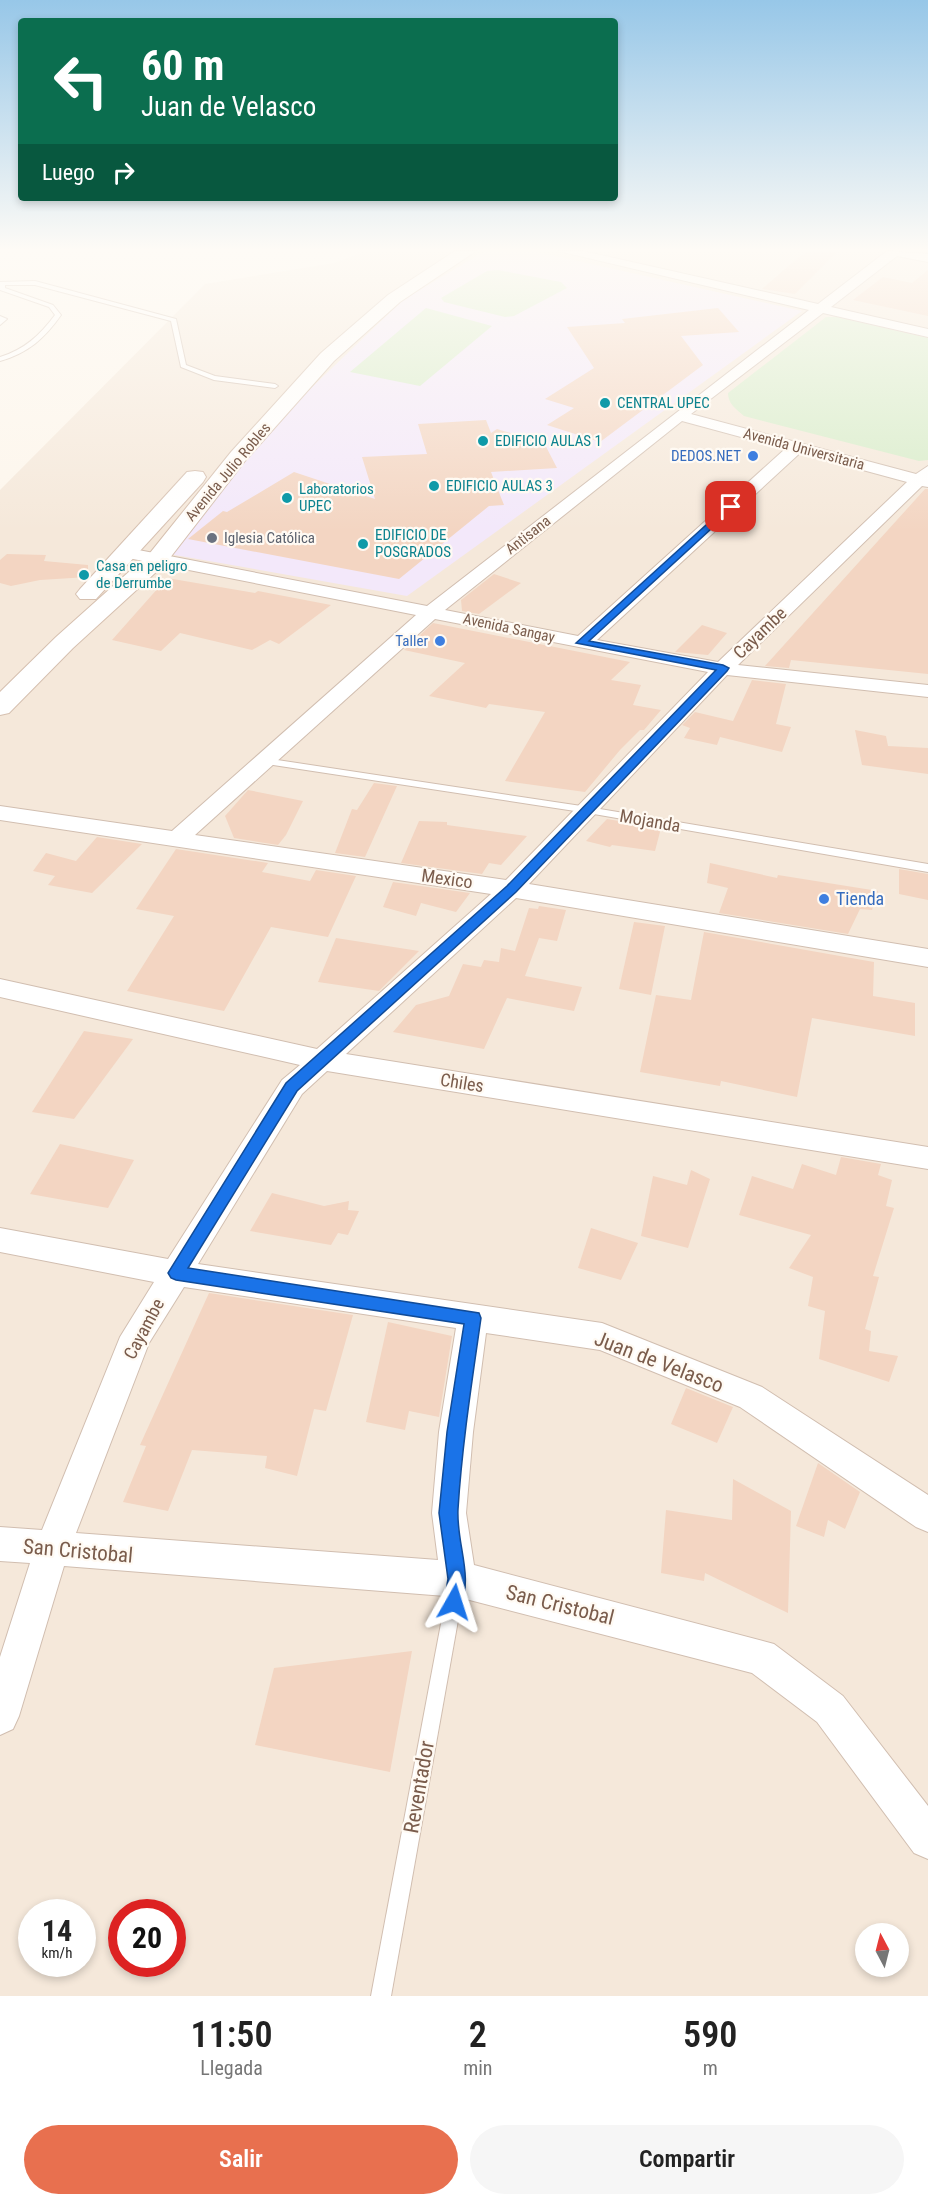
<!DOCTYPE html>
<html lang="es">
<head>
<meta charset="utf-8">
<style>
  body { margin:0; font-family:"Roboto Condensed",sans-serif; background:#f6f6f6; color:#222; height:100vh; display:flex; flex-direction:column; font-size:22px; white-space:nowrap }
  * { box-sizing:border-box; margin:0 }
  p { font-size:20px; color:#767676 }
  .icon { flex:none; width:33px; height:33px; fill:none; stroke:currentColor; stroke-width:2; stroke-linecap:round; stroke-linejoin:round }
  .map { position:relative; height:1996px; overflow:hidden }
  .side { display:flex; flex-direction:column; background:#fff; flex:1 }
  .side>* { flex:none }
  .guide { position:absolute; left:18px; top:18px; width:600px; height:183px; border-radius:6px; box-shadow:0 3px 9px #0003; background:#0b6e4f; color:#fff; overflow:hidden }
  .needle { width:39px; rotate:353deg }
  .fabs { position:absolute; left:855px; top:1923px; display:grid; gap:12px }
  .fabs a { display:grid; place-items:center; width:54px; height:54px; border-radius:50%; background:#fff; box-shadow:0 3px 9px #0003; font-size:30px }
  .speed { position:absolute; left:18px; top:1899px; display:flex; gap:12px; font-size:30px; font-weight:700; text-align:center }
  .speed>* { display:grid; place-content:center; width:78px; height:78px; border-radius:50%; background:#fff; box-shadow:0 3px 9px #0003; line-height:1 }
  .speed small { font-size:15px; font-weight:400 }
  .speed .limit { border:9px solid #d22; background:#fff; color:#111 }
  .pin { position:absolute; display:grid; place-items:center; width:51px; height:51px; color:#fff; margin:-26px; border-radius:12px; box-shadow:0 3px 9px #0006 }
  .me { position:absolute; width:66px; margin:-33px; rotate:6deg; stroke-linejoin:round; filter:drop-shadow(0 0 4px #0008) }
  .turn { display:flex; align-items:center; gap:21px; height:126px; padding:0 24px; font-size:27px }
  .turn .icon { width:78px; height:78px; stroke-width:2.5 }
  .turn b { display:block; font-size:42px; line-height:51px }
  .then { display:flex; align-items:center; height:57px; padding:0 24px; background:#0003; gap:12px; font-size:22px }
  .eta { display:flex; justify-content:space-evenly; align-items:center; height:102px; text-align:center }
  .eta b { font-size:36px; font-weight:600; line-height:42px }
  .action { display:flex; gap:12px; margin-top:auto; padding:12px 24px }
  .action a { flex:1; height:69px; border-radius:36px; background:#e8704f; color:#fff; font-size:24px; font-weight:600; line-height:69px; text-align:center }
  .action a+a { background:#f6f6f6; color:#222 }
  .map>svg:first-child { display:block }
  .residential { fill:#f5e8da; fill-rule:evenodd }
  .education { fill:#f3e8fa }
  .green { fill:#d7ecc9 }
  .building { fill:#f3d5c2 }
  .lines { fill:none; stroke-linecap:round; stroke-linejoin:round }
  .lane-casing { stroke:#d1beb0; stroke-width:2 }
  .street-casing { stroke:#d1beb0; stroke-width:2 }
  .secondary-casing { stroke:#d6c0b0; stroke-width:2 }
  .lane { fill:#fff; fill-rule:evenodd }
  .street { fill:#fff; fill-rule:evenodd }
  .secondary { fill:#fff; fill-rule:evenodd }
  .route { fill:#1a73e8; stroke:#114b97; stroke-width:1.5 }
  .culture-dot { fill:#0f9aa8; stroke:#fffaf3; stroke-width:2 }
  .shop-dot { fill:#3f7fe0; stroke:#fffaf3; stroke-width:2 }
  .worship-dot { fill:#6b7280; stroke:#fffaf3; stroke-width:2 }
  .labels { text-anchor:middle; stroke-width:4.5; stroke-linejoin:round; paint-order:stroke }
  .far-culture-label { font-size:15px; fill:#0d838f; stroke:#fffaf3; text-anchor:start }
  .far-street-label { font-size:15px; fill:#7a5c4c; stroke:#fffaf3 }
  .far-shop-label { font-size:15px; fill:#366cbe; stroke:#fffaf3; text-anchor:end }
  .far-worship-label { font-size:15px; fill:#5b616d; stroke:#fffaf3; text-anchor:start }
  .street-label { font-size:18px; fill:#7a5c4c; stroke:#fffaf3 }
  .shop-label { font-size:18px; fill:#366cbe; stroke:#fffaf3; text-anchor:start }
  .near-street-label { font-size:21px; fill:#7a5c4c; stroke:#fffaf3 }
</style>
</head>
<body>
<div class="map">
<svg width="928" height="1996" viewBox="0 0 928 1996">
  <rect width="100%" height="100%" fill="#fdf6ec"/>
  <path class="residential" d="M367,251H928V1996H0V490L205,284L334,263ZM32,1912H82V1964H32ZM122,1912H172V1964H122ZM866,1934H898V1966H866Z"/>
  <path class="education" d="M485,251H533L802,311L407,596L169,554L228,476L306,393L403,300Z"/>
  <g class="green">
    <path d="M498,270L561,282L567,288L514,316L505,317L444,302L441,298L487,271Z"/>
    <path d="M426,308L492,326L420,386L350,372Z"/>
    <path d="M826,317H837L928,338V460L919,461L744,416C736,409 728,404 728,393Z"/>
  </g>
  <g class="building">
    <path d="M806,251H838L795,294L762,289Z"/>
    <path d="M928,270V316L853,300L883,277L912,283Z"/>
    <path d="M718,308L739,332L681,336L703,365L600,442L547,425L574,408L545,399L594,368L567,327L625,323L622,319Z"/>
    <path d="M486,420L491,433L497,429L520,436L540,435L557,468L491,472L504,505L489,506L399,579L188,539L223,511L227,512L294,472L375,499L362,457L427,454L418,424Z"/>
    <path d="M925,489H928V674L791,660L789,668L765,666Z"/>
    <path d="M7,554L46,555L44,561L88,565V577L40,580L11,586L0,583V560Z"/>
    <path d="M494,574L521,583L479,614L462,611L461,600Z"/>
    <path d="M167,578L255,593L258,591L331,605L279,644L270,640L252,650L180,633L161,651L112,640Z"/>
    <path d="M433,623L630,662L611,680L641,685L633,705L661,710L644,730H640L620,750L585,792L505,781L545,712L489,704L486,708L429,696L465,663L404,650Z"/>
    <path d="M702,625L727,633L708,655L675,652Z"/>
    <path d="M752,680L786,684L776,724L791,727L782,752L720,737L717,745L684,738L690,728L682,725L695,712L733,721Z"/>
    <path d="M855,730L886,736L888,746L928,748V774L862,765Z"/>
    <path d="M374,783L397,786L365,857L335,853L352,809L357,810Z"/>
    <path d="M248,790L303,801L286,835L278,845L234,838L225,816Z"/>
    <path d="M607,819L661,828L655,851L612,845L610,847L586,841Z"/>
    <path d="M419,821L447,822V825L527,836L501,865L489,863L482,874L401,863Z"/>
    <path d="M97,837L142,844L92,893L48,885L55,876L33,871L46,853L76,861Z"/>
    <path d="M176,849L268,863L262,872L310,881L316,870L356,876L328,937L271,927L224,1011L127,991L174,916L136,909Z"/>
    <path d="M710,863L777,878L778,875L878,891L872,910L860,909L848,934L719,913L728,888L707,883Z"/>
    <path d="M899,869L928,874V900L899,894Z"/>
    <path d="M393,882L470,893L456,912L421,903L416,916L383,907Z"/>
    <path d="M539,906L566,910L557,941L539,938L525,976L582,987L574,1011L507,998L484,1049L393,1032L416,1005L449,996L463,964L481,967L484,960L499,962L501,948L515,951L529,908L538,909Z"/>
    <path d="M634,922L665,926L651,995L619,989Z"/>
    <path d="M704,932L874,962L873,996L915,1003V1036L812,1018L797,1097L721,1081L720,1086L640,1072L656,995L691,1000Z"/>
    <path d="M336,938L419,951L379,991L318,982Z"/>
    <path d="M84,1031L133,1039L74,1119L32,1112Z"/>
    <path d="M60,1144L134,1160L108,1208L30,1194Z"/>
    <path d="M841,1157L881,1164L878,1175L892,1180L886,1206L894,1208L873,1276L879,1277L865,1329L871,1331L869,1351L898,1356L889,1382L819,1359L825,1311L808,1306L813,1277L789,1268L811,1235L739,1215L752,1176L793,1189L802,1164L836,1175Z"/>
    <path d="M691,1170L710,1179L688,1248L641,1236L653,1176L687,1185Z"/>
    <path d="M272,1193L324,1206L349,1201L348,1210L359,1211L348,1235L338,1233L331,1245L250,1231Z"/>
    <path d="M591,1228L638,1243L621,1280L578,1268Z"/>
    <path d="M209,1293L353,1315L326,1411L314,1409L297,1476L265,1468L267,1456L192,1450L168,1511L123,1502L146,1446L140,1445Z"/>
    <path d="M388,1322L452,1336L439,1417L409,1411L405,1430L366,1422Z"/>
    <path d="M686,1388L733,1407L717,1443L671,1424Z"/>
    <path d="M818,1463L860,1492L845,1529L828,1520L824,1537L796,1526Z"/>
    <path d="M733,1479L791,1511L788,1613L705,1573L704,1581L661,1573L666,1510L732,1520Z"/>
    <path d="M412,1651L390,1772L255,1745L274,1668Z"/>
  </g>
  <g class="lines">
    <defs>
      <g id="lane">
        <path d="M35,281L176,319L186,365L215,376L275,384L278,386L275,388L214,380L181,367L171,321L35,285H5V288L53,305L61,315C45,338 28,353 0,361V357C24,350 40,335 55,315L49,307L0,290V282Z"/>
        <path d="M0,316L7,319L0,325Z"/>
        <path d="M264,758L588,807L928,864V872L588,813L260,763V759Z"/>
        <path d="M457,1573L463,1575L465,1581L391,1996H371L449,1581L451,1575Z"/>
      </g>
      <path id="street" d="M558,251H583L818,304L887,251L928,254V262L897,256L831,307L928,329V337L823,313L691,414L916,474L928,466V487L922,486L738,665L928,685V697L727,675L529,884L928,949V967L516,898L346,1054L928,1147V1169L327,1071L302,1094L198,1264L602,1323L762,1387L928,1495V1532L916,1527L740,1407L600,1350L486,1333L473,1432L466,1513L474,1565L774,1644L843,1696L928,1806V1859L914,1853L817,1722L752,1673L458,1597L64,1566L19,1716L13,1729L0,1735V1657L30,1563L0,1561V1527L42,1530L120,1337L154,1282L0,1252V1228L168,1259L282,1080L300,1065L0,997V979L317,1049L491,894L0,820V806L172,831L416,615L128,558L122,557L119,553L122,549L128,548L427,606L809,310ZM682,421L785,449L578,636L445,610ZM800,453L907,482L718,662L597,640ZM435,619L708,672L506,880L195,835ZM184,1287L456,1328L439,1432L432,1513L438,1560L76,1533L149,1343Z"/>
      <g id="secondary">
        <path d="M455,251H476L400,302L334,361L245,461L166,563L73,648L9,713L0,715V692L56,637L150,553L231,452L321,353L388,295Z"/>
        <path d="M195,471L203,472L206,477L203,482L96,599H80L76,594L80,589L187,472Z"/>
      </g>
    </defs>
    <use href="#lane" class="lane-casing"/>
    <use href="#street" class="street-casing"/>
    <use href="#secondary" class="secondary-casing"/>
    <use href="#lane" class="lane"/>
    <use href="#street" class="street"/>
    <use href="#secondary" class="secondary"/>
  </g>
  <linearGradient id="sky" x2="0" y2="1"><stop stop-color="#97c7e8"/><stop offset="0.47" stop-color="#fefbf6"/><stop offset="1" stop-color="#fefbf6" stop-opacity="0"/></linearGradient>
  <rect width="928" height="531" fill="url(#sky)"/>
  <path class="route" d="M727,506L735,507L589,641L723,665L729,668L727,671L516,892L297,1091L188,1268L479,1313L481,1318C472,1381 462,1445 458,1509C456,1544 474,1575 460,1609L454,1612L447,1609L444,1602L448,1579L439,1513L447,1432L464,1324L176,1280L171,1278L168,1273L286,1083L507,886L716,670L576,643Z"/>
  <g class="culture-dot">
    <circle cx="605" cy="403" r="6"/>
    <circle cx="483" cy="441" r="6"/>
    <circle cx="434" cy="486" r="6"/>
    <circle cx="287" cy="498" r="6"/>
    <circle cx="363" cy="544" r="6"/>
    <circle cx="84" cy="575" r="6"/>
  </g>
  <g class="shop-dot">
    <circle cx="753" cy="456" r="6"/>
    <circle cx="440" cy="641" r="6"/>
    <circle cx="824" cy="899" r="6"/>
  </g>
  <circle class="worship-dot" cx="212" cy="538" r="6"/>
  <g class="labels">
    <g class="far-culture-label">
      <text x="617" y="408">CENTRAL UPEC</text>
      <text x="495" y="446">EDIFICIO AULAS 1</text>
      <text x="446" y="491">EDIFICIO AULAS 3</text>
      <text x="299" y="494">Laboratorios<tspan x="299" dy="17">UPEC</tspan></text>
      <text x="375" y="540">EDIFICIO DE<tspan x="375" dy="17">POSGRADOS</tspan></text>
      <text x="96" y="571">Casa en peligro<tspan x="96" dy="17">de Derrumbe</tspan></text>
    </g>
    <g class="far-street-label">
      <text transform="translate(804 449) rotate(15)" y="5">Avenida Universitaria</text>
      <text transform="translate(228 472) rotate(-50)" y="5">Avenida Julio Robles</text>
      <text transform="translate(528 535) rotate(-38)" y="5">Antisana</text>
      <text transform="translate(509 628) rotate(12)" y="5">Avenida Sangay</text>
    </g>
    <g class="far-shop-label">
      <text x="741" y="461">DEDOS.NET</text>
      <text x="428" y="646">Taller</text>
    </g>
    <g class="far-worship-label">
      <text x="224" y="543">Iglesia Católica</text>
    </g>
    <g class="street-label">
      <text transform="translate(760 633) rotate(-44)" y="6">Cayambe</text>
      <text transform="translate(650 821) rotate(10)" y="6">Mojanda</text>
      <text transform="translate(447 879) rotate(8)" y="6">Mexico</text>
      <text transform="translate(462 1083) rotate(9)" y="6">Chiles</text>
      <text transform="translate(144 1329) rotate(-62)" y="6">Cayambe</text>
    </g>
    <g class="shop-label">
      <text x="836" y="905">Tienda</text>
    </g>
    <g class="near-street-label">
      <text transform="translate(659 1362) rotate(21)" y="7">Juan de Velasco</text>
      <text transform="translate(78 1551) rotate(5)" y="7">San Cristobal</text>
      <text transform="translate(560 1605) rotate(14)" y="7">San Cristobal</text>
      <text transform="translate(419 1787) rotate(-80)" y="7">Reventador</text>
    </g>
  </g>
</svg>
<div class="fabs">
<a><svg class="needle" viewBox="-14 -14 28 28"><path d="M0-13l5 13h-10z" fill="#e53935"/><path d="M0 13l5-13h-10z" fill="#767676"/></svg></a>
</div>
<div class="speed"><div>14<small>km/h</small></div><div class="limit">20</div></div>
<div class="pin" style="left:731px;top:507px;background:#d93025"><svg class="icon" aria-label="arrive" viewBox="0 0 24 24"><path d="M6 21V4h12l-3 4 3 4H6"/></svg></div>
<svg class="me" style="left:454px;top:1602px" viewBox="-20 -20 40 40"><path d="M0-17L14 15 0 8-14 15z" fill="#1a73e8" stroke="#fff" stroke-width="4"/></svg>
<div class="guide">
<div class="turn"><svg class="icon" aria-label="left" viewBox="0 0 24 24"><path d="M17 20v-9H6M10 6l-5 5 5 5"/></svg><div><b>60 m</b>Juan de Velasco</div></div>
<div class="then">Luego<svg class="icon" aria-label="right" viewBox="0 0 24 24"><path d="M7 20v-9h11M14 6l5 5-5 5"/></svg></div>
</div>
</div>
<section class="side">
<div class="eta">
<div><b>11:50</b><p>Llegada</p></div>
<div><b>2</b><p>min</p></div>
<div><b>590</b><p>m</p></div>
</div>
<div class="action"><a>Salir</a><a>Compartir</a></div>
</section>
</body>
</html>
